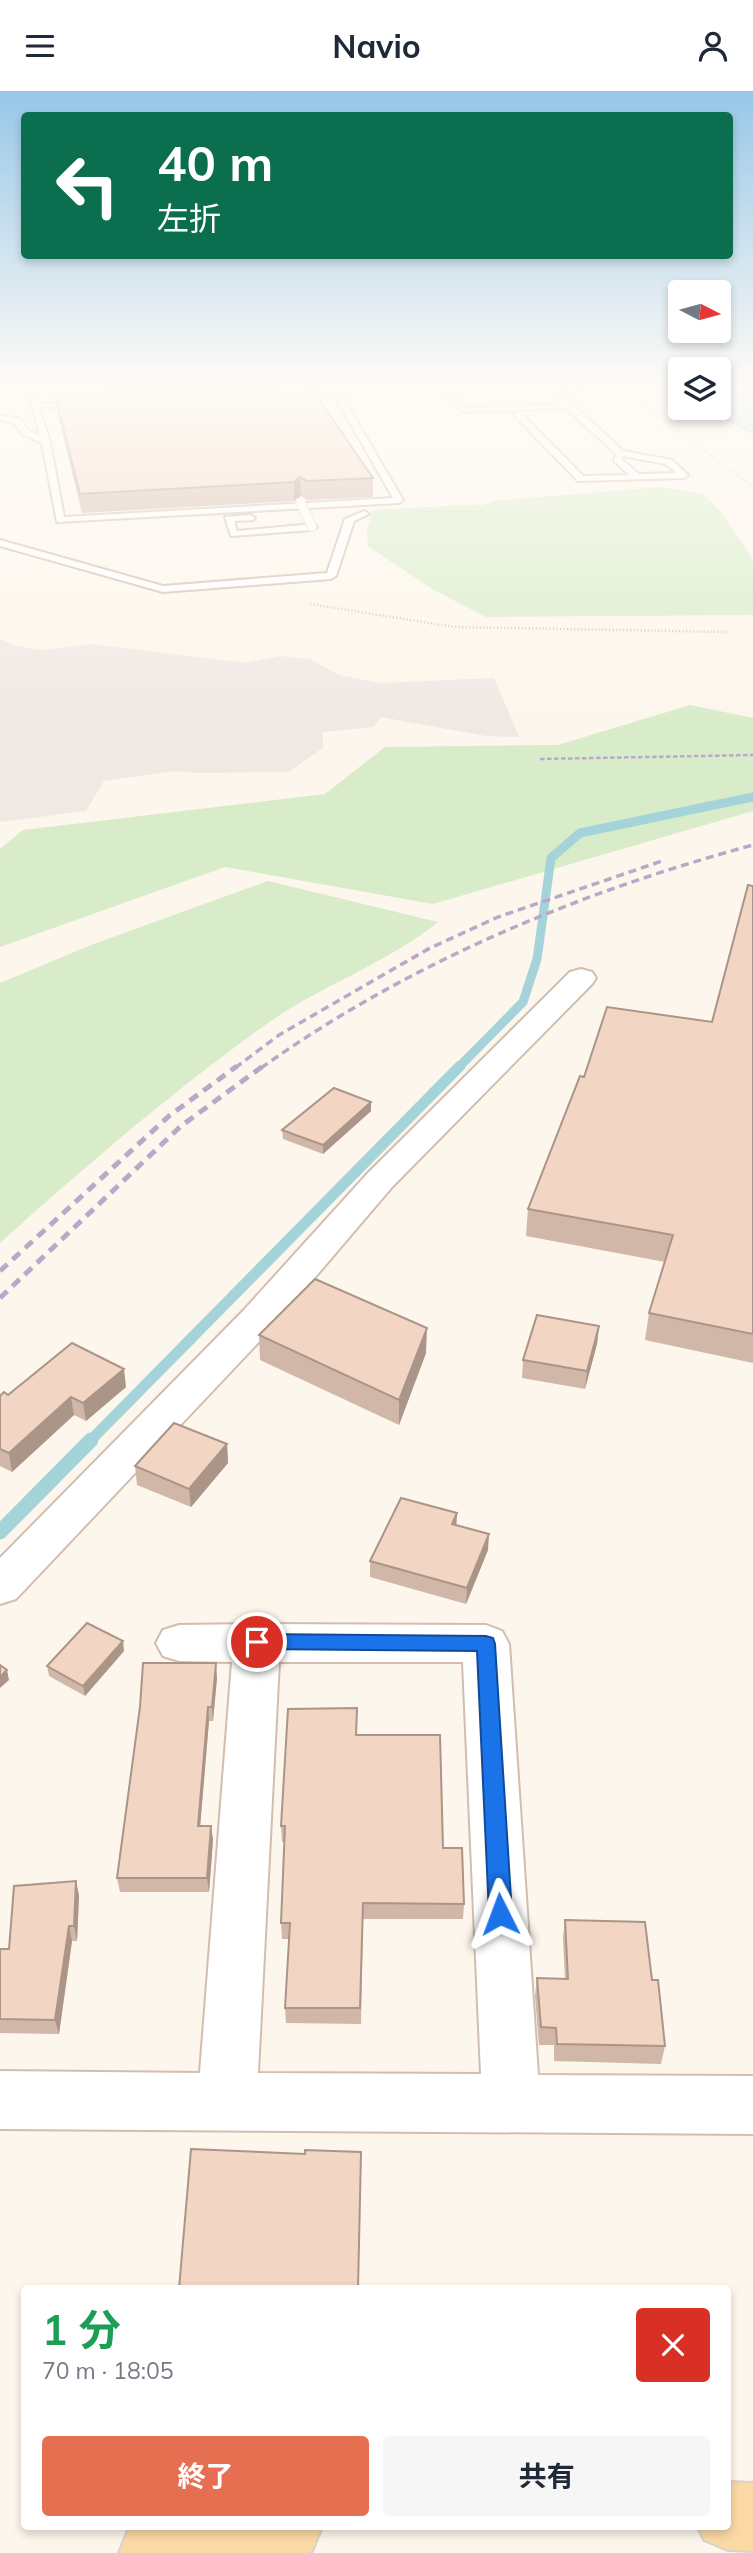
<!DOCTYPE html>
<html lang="ja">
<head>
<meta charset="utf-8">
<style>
  body { margin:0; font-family:Mulish,"Noto Sans JP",sans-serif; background:#f6f6f7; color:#1f2937; height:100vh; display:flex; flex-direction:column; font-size:26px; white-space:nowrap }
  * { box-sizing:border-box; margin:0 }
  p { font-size:23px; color:#747a83 }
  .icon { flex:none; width:38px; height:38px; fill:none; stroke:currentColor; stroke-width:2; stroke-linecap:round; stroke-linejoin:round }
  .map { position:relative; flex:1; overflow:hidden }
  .panel { position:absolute; left:21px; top:2194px; width:710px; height:245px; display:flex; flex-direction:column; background:#fff; border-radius:7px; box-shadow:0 4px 10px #0003 }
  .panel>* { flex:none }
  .guide { position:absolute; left:21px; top:21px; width:712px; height:147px; border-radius:7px; box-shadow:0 4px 10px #0003; background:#0b6e4f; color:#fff; overflow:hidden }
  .needle { width:46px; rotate:96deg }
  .tools { position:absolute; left:668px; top:189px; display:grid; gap:14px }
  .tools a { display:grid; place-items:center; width:63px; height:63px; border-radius:7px; background:#fff; box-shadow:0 4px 10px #0003; font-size:35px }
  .pin { position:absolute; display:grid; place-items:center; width:60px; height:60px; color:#fff; margin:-30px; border:4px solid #fff; border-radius:50%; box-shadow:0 2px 7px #0007 }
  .me { position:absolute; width:77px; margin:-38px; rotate:357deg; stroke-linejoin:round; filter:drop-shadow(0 0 5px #0008) }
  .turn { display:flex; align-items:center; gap:24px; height:147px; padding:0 21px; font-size:32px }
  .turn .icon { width:91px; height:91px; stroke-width:2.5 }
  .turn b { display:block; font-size:49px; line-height:60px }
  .round { display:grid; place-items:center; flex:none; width:74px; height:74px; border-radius:7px; background:#f6f6f7 }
  .overview { display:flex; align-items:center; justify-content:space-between; height:119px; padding:0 21px }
  h1 { font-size:42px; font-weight:700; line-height:52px; color:#1e9e55 }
  .cta { display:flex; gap:14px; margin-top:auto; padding:14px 21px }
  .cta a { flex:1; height:80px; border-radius:7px; background:#e76f51; color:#fff; font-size:28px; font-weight:700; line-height:80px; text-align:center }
  .cta a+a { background:#f6f6f7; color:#1f2937 }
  header { display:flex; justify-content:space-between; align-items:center; height:91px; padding:0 21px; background:#fff; font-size:32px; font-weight:700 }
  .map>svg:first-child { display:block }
  .industrial { fill:#efe9e4 }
  .green { fill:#d8ecc9 }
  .water { fill:#bfe3e8; stroke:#a5d3da; stroke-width:2 }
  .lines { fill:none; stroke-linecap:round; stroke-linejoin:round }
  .stream-far2 { stroke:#a5d3da; stroke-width:9 }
  .stream-far1 { stroke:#a5d3da; stroke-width:11 }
  .stream { stroke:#a5d3da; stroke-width:15 }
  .service-casing { stroke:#d1beb0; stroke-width:4 }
  .minor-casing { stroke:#d1beb0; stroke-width:4 }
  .primary-casing { stroke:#dad1cd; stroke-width:4 }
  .path-far1 { stroke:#d9b8a5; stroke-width:2; stroke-dasharray:1 2.5; stroke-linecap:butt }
  .path { stroke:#d9b8a5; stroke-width:2.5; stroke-dasharray:1 2.5; stroke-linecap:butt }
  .service { fill:#fff; fill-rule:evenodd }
  .minor { fill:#fff; fill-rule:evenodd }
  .primary { fill:#fbd9a5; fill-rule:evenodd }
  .rail-far2 { stroke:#b9a8c9; stroke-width:2.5; stroke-dasharray:4.5 2.5; stroke-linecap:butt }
  .rail-far1 { stroke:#b9a8c9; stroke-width:3.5; stroke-dasharray:8 5; stroke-linecap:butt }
  .rail { stroke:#b9a8c9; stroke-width:5; stroke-dasharray:10 7; stroke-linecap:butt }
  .service-bridge-casing { stroke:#d1beb0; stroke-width:10; stroke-linecap:butt }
  .service-bridge { stroke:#fff; stroke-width:9 }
  .wall { fill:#d1b7a8 }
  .shaded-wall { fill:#aa9588 }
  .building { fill:#f3d5c3; stroke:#aa9588; stroke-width:2 }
  .route { fill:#1a73e8; stroke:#114b97; stroke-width:2 }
</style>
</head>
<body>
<header><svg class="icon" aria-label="menu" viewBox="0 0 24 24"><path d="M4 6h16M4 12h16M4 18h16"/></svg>Navio<svg class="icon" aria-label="person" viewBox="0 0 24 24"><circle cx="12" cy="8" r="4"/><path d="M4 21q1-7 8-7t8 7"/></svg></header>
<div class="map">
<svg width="753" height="2462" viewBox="0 0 753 2462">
  <rect width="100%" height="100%" fill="#fdf6ec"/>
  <path class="industrial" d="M0,548L16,555L41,559L91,553L247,572L279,565L310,568L339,584L381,592L494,587L519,646L486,645L381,626L373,636L323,641V657L288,681L196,682L175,680L104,690L86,720L0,731Z"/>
  <g class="green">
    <path d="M662,396L703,403L720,420L753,468V524L486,526L432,498L368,455L367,439L373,419L488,413L492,410Z"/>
    <path d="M690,614L753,627V720L433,813L225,776L0,856V758L23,739L325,703L385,656L558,654Z"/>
    <path d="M268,790L438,831C386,873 322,894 268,932C174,999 86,1075 0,1152V892L91,854Z"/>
  </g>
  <path class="water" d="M719,291H753V342L703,317H719Z"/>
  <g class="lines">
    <path class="stream-far2" d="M458,977L523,911L537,868L551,767L580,742L753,706"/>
    <path class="stream-far1" d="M89,1351L460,975"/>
    <path class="stream" d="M0,1441L91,1349"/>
    <defs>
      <g id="service">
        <path d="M26,291H33L38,313L300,298H338L403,409L399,412L57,431L42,352L21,342L15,332L0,329V325L21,328L27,338L40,345ZM300,302H333L393,407L64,426L50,351L39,317Z"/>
        <path d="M432,291H440L465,317L562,313L556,305L569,298L563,291H570L578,298L565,306L623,360L672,369L688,384L684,387L578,390L513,323L520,321L583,385L629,384L614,370L616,363L566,317L463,321ZM623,365L666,373L676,382L639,383L622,369Z"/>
        <path d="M364,420L369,423L354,430L336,485L331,488L163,501L0,455V449L163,495L327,482L345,428Z"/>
        <path d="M250,424L255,427L253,429L234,430L237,440L312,433L317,436L312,439L231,445L225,426Z"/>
      </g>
      <g id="minor">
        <path d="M581,878L592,881L596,887L592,893L392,1096L271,1238L16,1508L0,1513V1467L243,1220L368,1082L570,881Z"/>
        <path d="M257,1533L486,1534L502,1540L509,1553L538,1984L753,1985V2043L0,2038V1980L200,1982L232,1571L179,1570L163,1565L156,1552L163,1539L179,1534ZM279,1571H463L481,1983L258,1982Z"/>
      </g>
      <g id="primary">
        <path d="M728,2391L753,2392V2460L728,2459L704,2449L698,2436H728Z"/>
        <path d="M133,2436H322L312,2460L308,2462H119L129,2437Z"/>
      </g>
    </defs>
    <use href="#service" class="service-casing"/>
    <use href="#minor" class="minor-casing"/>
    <use href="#primary" class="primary-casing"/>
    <g class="path-far1">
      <path d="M605,291L618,301L636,308L753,396"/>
      <path d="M417,421L482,420"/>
    </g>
    <path class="path" d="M310,513L454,536L727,541"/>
    <use href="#service" class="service"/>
    <use href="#minor" class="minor"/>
    <use href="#primary" class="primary"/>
    <path class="rail-far2" d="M540,668L753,664"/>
    <g class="rail-far1">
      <path d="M235,977L279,944L430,857L498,826L662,770"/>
      <path d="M261,977C410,871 577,802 753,754"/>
    </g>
    <g class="rail">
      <path d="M0,1180L169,1025L237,975"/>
      <path d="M0,1207L181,1035L263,975"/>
    </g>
    <defs>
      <path id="service-bridge" d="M301,412L312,436"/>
    </defs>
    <use href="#service-bridge" class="service-bridge-casing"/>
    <use href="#service-bridge" class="service-bridge"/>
  </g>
  <g class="wall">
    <path d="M55,304L373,387V406L307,409L301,405L294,410L82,422L57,321Z"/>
    <path d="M753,795V1272L645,1249L649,1222L665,1171L526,1145L528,1118L584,986L712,931Z"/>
    <path d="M371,1011V1020L323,1063L283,1048L282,1039Z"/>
    <path d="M599,1235L597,1253L585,1298L522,1287L523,1269Z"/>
    <path d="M259,1244L426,1262L399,1334L260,1269Z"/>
    <path d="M126,1296L86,1330L74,1324L12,1381L0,1375V1305Z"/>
    <path d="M227,1353L228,1372L191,1416L137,1394L135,1375Z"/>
    <path d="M457,1422L456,1435L488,1459L466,1513L370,1486V1470Z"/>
    <path d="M124,1560L85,1605L49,1585L47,1575Z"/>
    <path d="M217,1587L213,1630H209L200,1735H211L213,1749L209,1801H120L117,1787Z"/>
    <path d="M357,1644L443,1757L464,1813L463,1828H363L361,1933L286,1932L285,1917L289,1848H282L281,1832L284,1751H282L281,1735Z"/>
    <path d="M76,1790L79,1805L77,1850H72L59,1943L0,1942V1858H9Z"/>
    <path d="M565,1829L652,1889L665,1955L661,1973L554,1970V1954H539L535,1905L537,1887L565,1888L563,1847Z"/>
  </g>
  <g class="shaded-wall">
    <path d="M300,386L301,405L294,410V391Z"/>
    <path d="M371,1011V1020L323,1063V1054Z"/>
    <path d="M599,1235L597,1253L585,1298L587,1280Z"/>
    <path d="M427,1237L426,1262L399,1334V1309Z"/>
    <path d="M124,1278L126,1296L86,1330L83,1312Z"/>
    <path d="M71,1306L74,1324L12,1381L9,1362Z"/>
    <path d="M227,1353L228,1372L191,1416L189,1398Z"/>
    <path d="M457,1422L456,1438L452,1433Z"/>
    <path d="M489,1443L488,1459L466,1513L467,1497Z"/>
    <path d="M123,1550L124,1560L85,1605L83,1595Z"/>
    <path d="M216,1572L217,1587L213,1630L212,1616Z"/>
    <path d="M7,1579L9,1589L0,1597V1586Z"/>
    <path d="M208,1616L209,1630L199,1749L198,1735Z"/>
    <path d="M211,1735L213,1749L209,1801L207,1787Z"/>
    <path d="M76,1790L79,1805L77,1850L74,1835Z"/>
    <path d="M69,1835L72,1850L59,1943L55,1929Z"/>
  </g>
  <g class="building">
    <path d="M307,291L373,387L307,390L300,386L294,391L80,403L55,304Z"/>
    <path d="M748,794L753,795V1243L649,1222L673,1144L528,1118L580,985L584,986L607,916L712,931Z"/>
    <path d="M334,997L371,1011L323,1054L282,1039Z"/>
    <path d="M315,1188L427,1237L399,1309L259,1244Z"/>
    <path d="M537,1224L599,1235L587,1280L523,1269Z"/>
    <path d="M72,1252L124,1278L83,1312L71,1306L9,1362L0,1358V1305L4,1301L8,1304Z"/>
    <path d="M174,1332L227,1353L189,1398L135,1375Z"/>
    <path d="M401,1407L457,1422L452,1433L489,1443L467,1497L370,1470Z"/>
    <path d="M87,1532L123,1550L83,1595L47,1575Z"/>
    <path d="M143,1572H216L212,1616H208L198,1735H211L207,1787H117L140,1616Z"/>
    <path d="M0,1574L7,1579L0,1586Z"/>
    <path d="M357,1617L356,1644H440L443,1757H462L464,1813L363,1812L360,1917H285L290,1832H281L285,1735H281L288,1618Z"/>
    <path d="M76,1790L74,1835H69L55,1929L0,1928V1858H9L14,1795Z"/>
    <path d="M565,1829L645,1831L652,1889H658L665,1955L557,1953L556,1937L541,1936L537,1887L568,1888Z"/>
    <path d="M191,2058L305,2063V2059L361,2061L358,2198H179Z"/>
  </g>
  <linearGradient id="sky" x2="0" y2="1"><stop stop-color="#97c7e8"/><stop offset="0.46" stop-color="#fefbf6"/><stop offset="1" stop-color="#fefbf6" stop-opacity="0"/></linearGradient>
  <rect width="753" height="635" fill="url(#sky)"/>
  <path class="route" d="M257,1543L486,1545L493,1547L495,1553L512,1823L508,1830L500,1833L493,1830L489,1823L477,1560L257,1558L250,1556L247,1551L250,1545Z"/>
</svg>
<div class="tools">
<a><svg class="needle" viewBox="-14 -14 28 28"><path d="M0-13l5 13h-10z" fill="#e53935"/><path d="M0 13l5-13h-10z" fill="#747a83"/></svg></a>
<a><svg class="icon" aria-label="layers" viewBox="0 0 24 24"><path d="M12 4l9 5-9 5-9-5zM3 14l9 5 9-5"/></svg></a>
</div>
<div class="pin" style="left:257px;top:1551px;background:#d93025"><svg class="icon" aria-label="arrive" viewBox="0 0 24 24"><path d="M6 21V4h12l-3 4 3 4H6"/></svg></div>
<svg class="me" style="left:500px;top:1823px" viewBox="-20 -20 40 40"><path d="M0-17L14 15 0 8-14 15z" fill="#1a73e8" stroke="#fff" stroke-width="4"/></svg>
<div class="guide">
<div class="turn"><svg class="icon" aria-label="left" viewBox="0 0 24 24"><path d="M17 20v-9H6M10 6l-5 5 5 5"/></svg><div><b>40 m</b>左折</div></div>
</div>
<section class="panel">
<div class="overview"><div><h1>1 分</h1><p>70 m · 18:05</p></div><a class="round" style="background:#d93025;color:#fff"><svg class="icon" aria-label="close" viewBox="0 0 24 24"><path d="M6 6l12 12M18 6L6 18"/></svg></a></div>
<div class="cta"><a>終了</a><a>共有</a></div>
</section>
</div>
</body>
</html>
